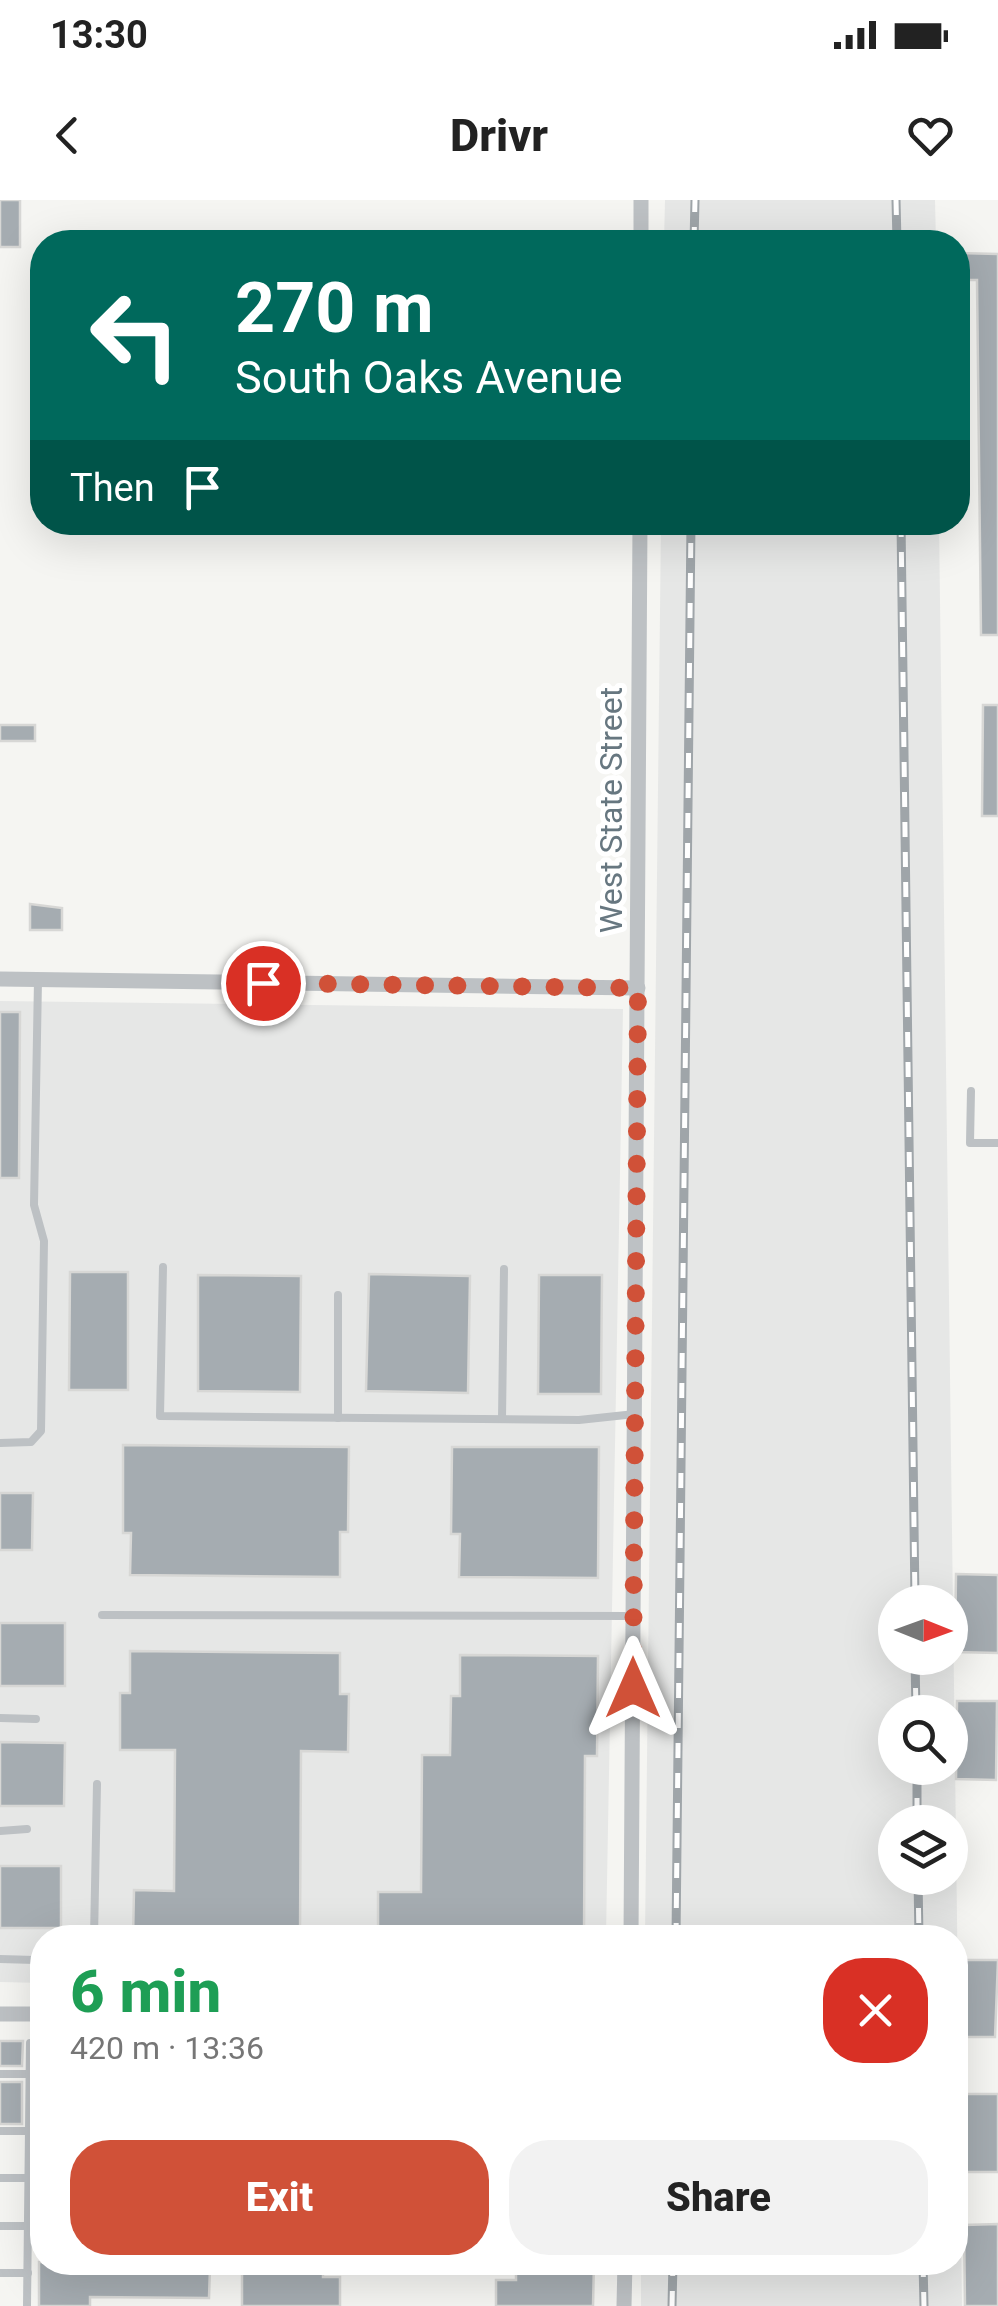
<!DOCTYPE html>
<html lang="en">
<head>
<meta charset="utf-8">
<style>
  body { margin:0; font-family:Roboto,sans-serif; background:#f2f2f2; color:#222; height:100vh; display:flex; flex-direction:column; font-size:38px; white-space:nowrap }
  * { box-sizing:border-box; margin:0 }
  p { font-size:32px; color:#767676 }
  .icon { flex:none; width:55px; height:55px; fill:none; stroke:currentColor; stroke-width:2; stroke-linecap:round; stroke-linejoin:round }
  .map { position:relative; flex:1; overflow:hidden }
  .sheet { position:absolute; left:30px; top:1725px; width:938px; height:350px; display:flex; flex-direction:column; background:#fff; border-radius:40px; box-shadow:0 10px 40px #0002 }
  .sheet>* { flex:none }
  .hud { position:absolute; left:30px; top:30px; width:940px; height:305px; border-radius:40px; box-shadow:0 10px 40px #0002; background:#00695c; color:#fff; overflow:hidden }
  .needle { width:65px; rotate:91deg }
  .tools { position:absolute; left:878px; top:1385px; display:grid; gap:20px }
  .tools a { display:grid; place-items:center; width:90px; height:90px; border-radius:50%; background:#fff; box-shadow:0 10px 40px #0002; font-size:50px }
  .pin { position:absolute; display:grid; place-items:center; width:85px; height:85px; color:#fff; margin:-42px; border:5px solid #fff; border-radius:50%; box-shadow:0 2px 10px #0007 }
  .me { position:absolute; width:110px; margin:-55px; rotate:0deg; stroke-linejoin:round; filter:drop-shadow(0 0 8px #0008) }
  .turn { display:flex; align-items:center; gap:35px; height:210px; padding:0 40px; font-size:45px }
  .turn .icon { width:130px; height:130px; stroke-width:2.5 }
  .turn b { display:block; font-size:70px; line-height:85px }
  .then { display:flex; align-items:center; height:95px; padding:0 40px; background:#0003; gap:20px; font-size:38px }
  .round { display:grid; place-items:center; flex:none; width:105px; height:105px; border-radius:40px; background:#f2f2f2 }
  .head { display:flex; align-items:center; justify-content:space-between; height:170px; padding:0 40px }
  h1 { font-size:60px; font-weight:800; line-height:75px; color:#1e9e55 }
  .action { display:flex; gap:20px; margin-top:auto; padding:20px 40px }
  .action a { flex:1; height:115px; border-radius:40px; background:#d05138; color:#fff; font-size:40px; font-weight:800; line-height:115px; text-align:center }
  .action a+a { background:#f2f2f2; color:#222 }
  .status { display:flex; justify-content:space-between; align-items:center; height:70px; padding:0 50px; background:#fff; direction:ltr }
  .status svg { height:28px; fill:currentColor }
  header { display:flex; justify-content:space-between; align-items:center; height:130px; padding:0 40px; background:#fff; font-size:45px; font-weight:800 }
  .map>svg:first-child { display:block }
  .built { fill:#e6e7e6; fill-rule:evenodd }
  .building { fill:#a5acb1; stroke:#d7d7d5; stroke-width:2.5 }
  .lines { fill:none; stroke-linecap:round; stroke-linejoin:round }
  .lane { stroke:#bdc1c4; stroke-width:8 }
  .street { stroke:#bdc1c4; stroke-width:15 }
  .rail-casing { stroke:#9fa5a9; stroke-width:9 }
  .rail { stroke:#fff; stroke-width:5; stroke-dasharray:15; stroke-linecap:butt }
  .route { stroke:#d05138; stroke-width:18; stroke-dasharray:0 32.4 }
  .labels { text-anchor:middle; stroke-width:10; stroke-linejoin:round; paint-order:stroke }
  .street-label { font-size:32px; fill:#677780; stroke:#fff }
</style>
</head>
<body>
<div class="status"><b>13:30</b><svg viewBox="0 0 49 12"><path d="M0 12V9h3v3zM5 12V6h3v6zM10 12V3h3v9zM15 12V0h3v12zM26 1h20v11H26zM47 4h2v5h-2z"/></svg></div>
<header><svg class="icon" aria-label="back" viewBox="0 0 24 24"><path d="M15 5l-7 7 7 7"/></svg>Drivr<svg class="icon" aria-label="heart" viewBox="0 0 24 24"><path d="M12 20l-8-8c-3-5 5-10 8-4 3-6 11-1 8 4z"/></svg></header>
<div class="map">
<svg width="998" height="2106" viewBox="0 0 998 2106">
  <rect width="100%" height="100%" fill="#f5f5f2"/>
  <g class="built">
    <path d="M665,0H935L936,42H664Z"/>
    <path d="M661,323H939L962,2106H641V2063L955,2062V1738L645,1737ZM895,1402H950V1458H895ZM950,1512V1568H895V1512ZM895,1622H950V1678H895Z"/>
    <path d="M0,801L623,809L606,1737L42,1738V1783L0,1782Z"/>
  </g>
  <g class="building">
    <rect x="0" y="0" width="20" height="47"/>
    <path d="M958,53L998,54V435H981L977,80H958Z"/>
    <path d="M983,505H998V616H982Z"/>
    <rect x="0" y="525" width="35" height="16"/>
    <path d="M30,704L62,708V730H30Z"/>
    <path d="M0,812H20L19,978H0Z"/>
    <path d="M70,1072H128V1190H69Z"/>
    <path d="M369,1074L470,1076L468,1193L366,1191Z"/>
    <path d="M198,1075L301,1076L300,1192L198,1191Z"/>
    <path d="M539,1075H602L601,1194H538Z"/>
    <path d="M123,1245L349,1247L348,1332H340V1377L130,1375L131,1333H123Z"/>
    <path d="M452,1247H599L598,1378L459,1377L460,1334H451Z"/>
    <path d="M0,1293H33L32,1350H0Z"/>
    <path d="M956,1374L998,1375V1453L955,1452Z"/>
    <rect x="0" y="1423" width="65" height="63"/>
    <path d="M130,1451L340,1453V1494H349L348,1552L301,1551L300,1738H133L134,1690L174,1691L175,1550H120V1493H130Z"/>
    <path d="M460,1455L598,1456L597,1556H585L584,1738H378V1692H421L422,1555H450L451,1496H460Z"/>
    <path d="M957,1501H997L996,1580L956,1579Z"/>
    <path d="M0,1542L65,1543L64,1606H0Z"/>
    <rect x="0" y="1666" width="61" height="62"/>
    <path d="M964,1760H998L995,1837H963Z"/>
    <path d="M0,1841H23L22,1866H0Z"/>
    <rect x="37" y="1841" width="5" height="83"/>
    <rect x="0" y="1882" width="22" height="42"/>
    <path d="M964,1894H998V1972H963Z"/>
    <path d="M998,2024V2106H965L964,2025Z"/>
    <path d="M39,2062H168V2067H210L209,2098L90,2097V2106H39Z"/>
    <path d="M242,2062H323V2077H340V2106H242Z"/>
    <path d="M516,2062H594L593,2106H496V2080H516Z"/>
  </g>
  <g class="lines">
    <g class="lane">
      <path d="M971,891L970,943H998"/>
      <path d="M163,1067L160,1216L579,1220L635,1214"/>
      <path d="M338,1095V1218"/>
      <path d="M502,1219L504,1069"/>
      <path d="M0,1243L31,1242L41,1231L44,1041L34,1005L38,780"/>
      <path d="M102,1415L633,1416"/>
      <path d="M0,1518L36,1519"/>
      <path d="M0,1631L27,1629"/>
      <path d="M94,1738L97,1584"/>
      <path d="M0,1759L35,1760"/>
      <path d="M0,1874H30"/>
      <path d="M0,1931H29"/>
      <path d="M0,1978H29"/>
      <path d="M0,2026H28"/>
      <path d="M0,2073H28"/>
      <path d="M27,2106L30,1843"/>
    </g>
    <g class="street">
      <path d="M641,42V0"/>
      <path d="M0,779L638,788"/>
      <path d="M631,1738L640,322"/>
      <path d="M0,1814H42"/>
      <path d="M624,2106L625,2062"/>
    </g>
    <defs>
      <g id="rail">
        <path d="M896,0L897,42"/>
        <path d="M694,42L695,0"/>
        <path d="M901,322L915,1402"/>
        <path d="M915,1458L916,1512"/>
        <path d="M917,1568V1622"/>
        <path d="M918,1678L919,1738"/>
        <path d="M676,1738L691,322"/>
        <path d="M923,2062L924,2106"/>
        <path d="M672,2106L673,2062"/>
      </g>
    </defs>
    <use href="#rail" class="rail-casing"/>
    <use href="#rail" class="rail"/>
  </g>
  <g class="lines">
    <path class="route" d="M263,783L638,788L633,1488"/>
  </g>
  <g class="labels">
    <g class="street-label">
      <text transform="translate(611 610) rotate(-90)" y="11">West State Street</text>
    </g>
  </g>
</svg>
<div class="tools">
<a><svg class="needle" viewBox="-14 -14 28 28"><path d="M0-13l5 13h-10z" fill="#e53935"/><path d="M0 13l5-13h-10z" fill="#767676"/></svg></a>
<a><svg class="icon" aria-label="search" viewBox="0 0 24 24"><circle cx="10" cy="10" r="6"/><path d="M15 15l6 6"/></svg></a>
<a><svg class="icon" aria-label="layers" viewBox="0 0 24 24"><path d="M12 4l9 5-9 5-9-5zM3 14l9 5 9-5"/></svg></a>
</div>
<div class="pin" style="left:263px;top:783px;background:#d93025"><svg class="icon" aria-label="arrive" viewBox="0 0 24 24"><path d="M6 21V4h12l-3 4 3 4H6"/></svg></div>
<svg class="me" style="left:633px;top:1488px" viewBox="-20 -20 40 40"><path d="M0-17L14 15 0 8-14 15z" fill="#d05138" stroke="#fff" stroke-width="4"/></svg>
<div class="hud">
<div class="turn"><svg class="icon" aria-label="left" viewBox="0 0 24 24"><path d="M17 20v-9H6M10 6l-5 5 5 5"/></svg><div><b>270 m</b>South Oaks Avenue</div></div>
<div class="then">Then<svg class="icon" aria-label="arrive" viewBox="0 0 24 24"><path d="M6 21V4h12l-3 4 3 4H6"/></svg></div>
</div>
<section class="sheet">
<div class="head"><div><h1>6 min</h1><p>420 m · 13:36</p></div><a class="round" style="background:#d93025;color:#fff"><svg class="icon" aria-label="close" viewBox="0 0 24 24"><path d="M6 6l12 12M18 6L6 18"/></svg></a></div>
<div class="action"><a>Exit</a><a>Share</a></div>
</section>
</div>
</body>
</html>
